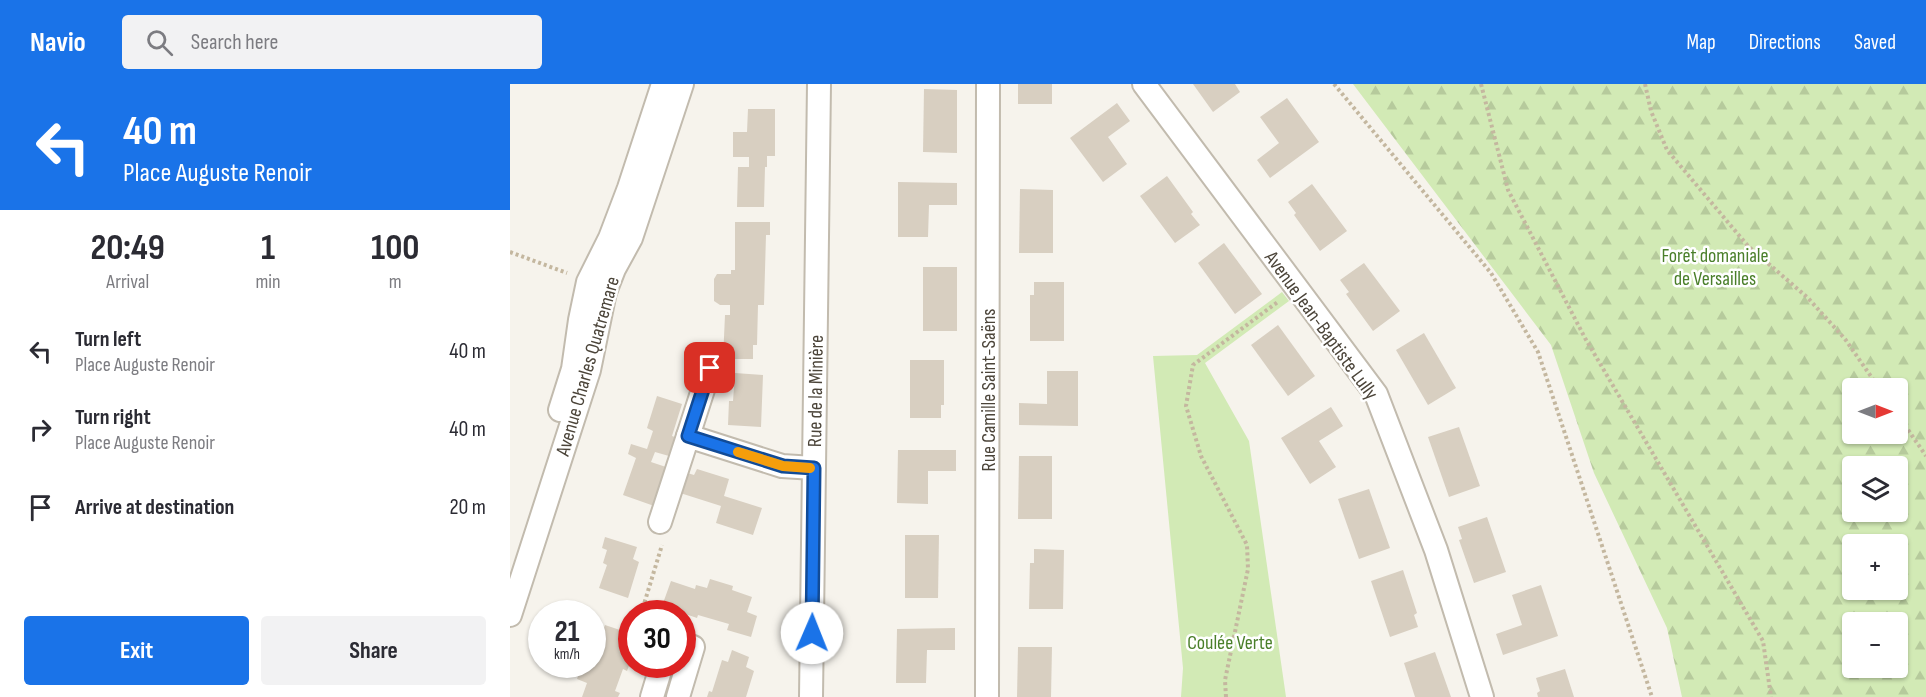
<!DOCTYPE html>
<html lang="en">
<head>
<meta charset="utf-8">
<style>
  body { margin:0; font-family:"Sofia Sans Condensed",sans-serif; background:#f2f2f3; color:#2b2b33; height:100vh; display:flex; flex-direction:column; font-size:22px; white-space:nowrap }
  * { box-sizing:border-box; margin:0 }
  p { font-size:20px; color:#7c7c81 }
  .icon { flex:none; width:33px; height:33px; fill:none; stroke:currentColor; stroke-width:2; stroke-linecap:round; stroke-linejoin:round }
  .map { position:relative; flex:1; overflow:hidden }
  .side { display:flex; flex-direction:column; background:#fff; width:510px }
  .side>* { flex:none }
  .guide { background:#1a73e8; color:#fff; overflow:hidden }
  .needle { width:39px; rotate:90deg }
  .tools { position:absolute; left:1332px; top:294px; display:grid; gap:12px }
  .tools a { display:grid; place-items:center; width:66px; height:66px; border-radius:6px; background:#fff; box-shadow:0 2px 4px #0004; font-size:30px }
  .speed { position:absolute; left:18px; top:516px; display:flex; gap:12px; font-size:30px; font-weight:700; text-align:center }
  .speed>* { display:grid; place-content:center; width:78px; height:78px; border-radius:50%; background:#fff; box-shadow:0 2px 4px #0004; line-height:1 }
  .speed small { font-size:15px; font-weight:400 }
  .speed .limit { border:9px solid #d22; background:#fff; color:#111 }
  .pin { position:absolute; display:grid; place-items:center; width:51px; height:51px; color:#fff; margin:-26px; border-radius:12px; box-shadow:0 3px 9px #0006 }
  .me { position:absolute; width:66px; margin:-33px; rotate:1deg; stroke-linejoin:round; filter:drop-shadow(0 0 4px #0008) }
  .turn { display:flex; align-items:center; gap:21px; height:126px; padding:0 24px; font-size:27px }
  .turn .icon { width:78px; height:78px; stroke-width:2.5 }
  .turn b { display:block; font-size:42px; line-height:51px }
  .eta { display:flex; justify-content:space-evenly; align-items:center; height:102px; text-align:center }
  .eta b { font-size:36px; font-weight:700; line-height:42px }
  .button { display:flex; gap:12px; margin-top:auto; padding:12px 24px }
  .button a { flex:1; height:69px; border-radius:6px; background:#1a73e8; color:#fff; font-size:24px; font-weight:700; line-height:69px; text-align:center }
  .button a+a { background:#f2f2f3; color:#2b2b33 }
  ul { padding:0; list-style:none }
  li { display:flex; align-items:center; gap:18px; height:78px; padding:0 24px }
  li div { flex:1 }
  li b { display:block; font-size:22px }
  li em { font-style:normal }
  header { display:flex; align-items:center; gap:36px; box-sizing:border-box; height:84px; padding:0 30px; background:#1a73e8; color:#fff }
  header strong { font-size:28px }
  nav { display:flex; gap:33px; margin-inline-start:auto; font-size:21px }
  .search { width:420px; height:54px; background:#f2f2f3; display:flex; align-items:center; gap:15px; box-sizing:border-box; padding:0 21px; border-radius:6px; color:#7c7c81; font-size:22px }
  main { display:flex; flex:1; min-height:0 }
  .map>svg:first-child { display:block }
  .green { fill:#d2eab5 }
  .forest { fill:url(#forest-firs); fill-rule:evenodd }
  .building { fill:#d8cfc1 }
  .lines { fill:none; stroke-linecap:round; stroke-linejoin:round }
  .minor-casing { stroke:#c2bbae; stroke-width:26 }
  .path { stroke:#c4b79f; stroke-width:4; stroke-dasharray:3 3; stroke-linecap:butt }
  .minor { stroke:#fff; stroke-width:22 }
  .route-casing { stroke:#114b97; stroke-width:15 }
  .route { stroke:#1a73e8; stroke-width:10 }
  .slow { stroke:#f59e0b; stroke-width:10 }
  .labels { text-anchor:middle; stroke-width:5; stroke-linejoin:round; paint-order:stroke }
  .park-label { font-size:20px; fill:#4a7f2a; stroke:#fff }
  .street-label { font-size:20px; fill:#4b4439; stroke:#fff }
</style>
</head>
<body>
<header>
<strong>Navio</strong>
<div class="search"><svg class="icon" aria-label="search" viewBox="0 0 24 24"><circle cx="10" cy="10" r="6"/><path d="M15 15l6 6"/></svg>Search here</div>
<nav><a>Map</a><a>Directions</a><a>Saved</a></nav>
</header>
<main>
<section class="side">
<div class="guide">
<div class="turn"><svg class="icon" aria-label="left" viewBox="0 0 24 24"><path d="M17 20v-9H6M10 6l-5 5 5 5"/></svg><div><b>40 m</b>Place Auguste Renoir</div></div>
</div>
<div class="eta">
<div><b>20:49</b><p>Arrival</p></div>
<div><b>1</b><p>min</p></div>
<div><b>100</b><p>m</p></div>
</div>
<ul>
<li><svg class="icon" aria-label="left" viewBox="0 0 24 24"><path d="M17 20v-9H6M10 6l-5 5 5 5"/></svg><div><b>Turn left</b><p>Place Auguste Renoir</p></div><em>40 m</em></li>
<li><svg class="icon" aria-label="right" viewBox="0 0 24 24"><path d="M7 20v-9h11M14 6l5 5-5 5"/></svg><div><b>Turn right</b><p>Place Auguste Renoir</p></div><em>40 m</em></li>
<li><svg class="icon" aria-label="arrive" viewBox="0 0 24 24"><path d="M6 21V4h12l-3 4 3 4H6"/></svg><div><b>Arrive at destination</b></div><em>20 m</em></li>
</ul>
<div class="button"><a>Exit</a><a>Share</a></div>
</section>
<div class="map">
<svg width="1416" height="613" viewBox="0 0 1416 613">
  <defs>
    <pattern id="forest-firs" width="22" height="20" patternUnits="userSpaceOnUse" patternTransform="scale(1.5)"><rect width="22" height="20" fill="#d2eab5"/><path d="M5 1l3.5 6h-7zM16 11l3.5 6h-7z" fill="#b6ca9c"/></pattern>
  </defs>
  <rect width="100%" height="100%" fill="#f6f3ec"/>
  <path class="green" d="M772,208L779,217L695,279L739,357L776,613H671L673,584L643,272L687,271Z"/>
  <path class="forest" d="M843,0H1416V613H1172L1157,544L1084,389L1041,261ZM1342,304H1388V350H1342ZM1342,382H1388V428H1342ZM1342,460H1388V506H1342ZM1342,538H1388V584H1342Z"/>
  <g class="building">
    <rect x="508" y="0" width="34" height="20"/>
    <path d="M683,0H725L730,8L703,28Z"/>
    <path d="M414,5L447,6V69L413,68Z"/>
    <path d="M777,14L809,58L760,94L747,76L769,59L750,33Z"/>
    <path d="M607,19L620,37L598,53L617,80L593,98L560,54Z"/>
    <path d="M238,25H265V72H257V83H255L254,123H227L228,83H239V73H223V48H237Z"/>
    <path d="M657,92L683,128L681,130L690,141L665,159L630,112Z"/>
    <path d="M388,98L447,99V121H419L418,153H388Z"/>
    <path d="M802,100L837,147L810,167L784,131L786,129L778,118Z"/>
    <path d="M510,105L543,106V169H509Z"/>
    <path d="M225,138H260V151H256L254,221H248L247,261H243V275H213L215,231H220V221H210L204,217V195L207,190H221V186H225Z"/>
    <path d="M714,159L752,210L725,230L688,179Z"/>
    <path d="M854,179L890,227L863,247L836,210L839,208L830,196Z"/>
    <rect x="413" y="183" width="34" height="64"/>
    <path d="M524,198H554V257H520V211H524Z"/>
    <path d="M768,241L805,292L778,312L741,261Z"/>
    <path d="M914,249L946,304L918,321L886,266Z"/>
    <path d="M400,276H434V321H431V334H400Z"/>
    <path d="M537,287H568V342L509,341V319L537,320Z"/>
    <path d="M225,289L253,291L251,343L218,341L219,317H223Z"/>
    <path d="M147,312L172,320L162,352L165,353L159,372L145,368L141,378L159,384L147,423L113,411L126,374L118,370L121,360L137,365L143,347L137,344Z"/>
    <path d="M821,323L833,342L809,357L826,383L800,400L771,354Z"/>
    <path d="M949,343L970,402L939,413L918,353Z"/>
    <path d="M388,366H446V387H418V420L387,419Z"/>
    <path d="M509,372H542V435H508Z"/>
    <path d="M187,385L219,395L214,412L252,424L243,451L206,439L211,422L167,408L174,388L184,391Z"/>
    <path d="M859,405L880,464L849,475L828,415Z"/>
    <path d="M977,433L996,488L964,499L949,456L952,455L948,443Z"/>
    <path d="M395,451H429L428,514H395Z"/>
    <path d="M95,453L127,463L123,475L129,478L118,514L89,504L97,481L93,479L97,466L92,464Z"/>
    <path d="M524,465L554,466L553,525H519L520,479H524Z"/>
    <path d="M893,486L907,529L904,531L908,543L880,553L861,497Z"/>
    <path d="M200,495L223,502L222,506L242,513L237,528L247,532L241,553L217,546L219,540L188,531L187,534L152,522L161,497L185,505L186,501L197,504Z"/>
    <path d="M1031,501L1048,552L993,571L986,550L1012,541L1002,511Z"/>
    <path d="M95,541L122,550V574L117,587L113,585L105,607L110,609L108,613H72L77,599L67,595L72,580H82V574L84,575Z"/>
    <path d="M445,544V566H417L416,599H386L387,545Z"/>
    <path d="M508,563H542L541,613H507Z"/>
    <path d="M222,566L239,573L236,583L244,587L236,613H197L199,607L202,608L212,576L218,578Z"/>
    <path d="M925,568L941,613H905L894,579Z"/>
    <path d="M1055,585L1064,613H1028L1027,609L1030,607L1026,594Z"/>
  </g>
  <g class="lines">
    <defs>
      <g id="minor">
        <path d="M634,0L866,310L926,466L972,613"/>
        <path d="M50,326L63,285L70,236L78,198L100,154L119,104L153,0"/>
        <path d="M178,352L200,284"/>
        <path d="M150,438L178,352L272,382L304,384"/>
        <path d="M0,531L79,286L95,208L104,185L121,154L172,0"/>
        <path d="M142,613L152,580"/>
        <path d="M168,613L183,563L172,559"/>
        <path d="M301,613L309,0"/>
        <path d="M477,613L478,0"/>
      </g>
    </defs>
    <use href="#minor" class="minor-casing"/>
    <g class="path">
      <path d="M824,0L981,189L1028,268L1142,613"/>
      <path d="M971,0L998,106L1075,254L1253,557L1261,613"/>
      <path d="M1135,0L1141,27L1157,66L1238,162L1298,214L1335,255L1369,304"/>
      <path d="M0,168L57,189"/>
      <path d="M1388,331L1416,372"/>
      <path d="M131,530L152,461"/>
      <path d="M716,613L715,596L738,485L737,461L691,372L676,322L683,281L769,217"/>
    </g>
    <use href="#minor" class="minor"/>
  </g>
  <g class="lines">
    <defs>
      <path id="route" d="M200,284L178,352L273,382L304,384L302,549"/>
    </defs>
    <use href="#route" class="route-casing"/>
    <use href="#route" class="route"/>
    <path class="slow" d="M228,368L273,382L300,384"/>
  </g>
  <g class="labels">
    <g class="park-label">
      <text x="1205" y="178">Forêt domaniale<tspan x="1205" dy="23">de Versailles</tspan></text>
      <text x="720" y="565">Coulée Verte</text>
    </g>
    <g class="street-label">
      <text transform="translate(812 241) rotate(54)" y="7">Avenue Jean-Baptiste Lully</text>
      <text transform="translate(77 282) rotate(-74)" y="7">Avenue Charles Quatremare</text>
      <text transform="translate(478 306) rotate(-90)" y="7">Rue Camille Saint-Saëns</text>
      <text transform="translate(305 307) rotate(-89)" y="7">Rue de la Minière</text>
    </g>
  </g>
</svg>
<div class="tools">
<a><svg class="needle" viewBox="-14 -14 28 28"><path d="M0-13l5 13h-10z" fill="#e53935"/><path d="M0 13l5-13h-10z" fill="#7c7c81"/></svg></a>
<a><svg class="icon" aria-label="layers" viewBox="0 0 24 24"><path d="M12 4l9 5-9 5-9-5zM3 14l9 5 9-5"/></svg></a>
<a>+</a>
<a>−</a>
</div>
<div class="speed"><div>21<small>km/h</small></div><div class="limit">30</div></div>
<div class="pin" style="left:200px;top:284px;background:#d93025"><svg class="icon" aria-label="arrive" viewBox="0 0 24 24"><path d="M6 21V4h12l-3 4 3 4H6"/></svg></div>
<svg class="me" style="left:302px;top:549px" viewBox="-20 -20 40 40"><circle r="19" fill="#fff"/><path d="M0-13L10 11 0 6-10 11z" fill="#1a73e8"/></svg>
</div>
</main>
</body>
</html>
